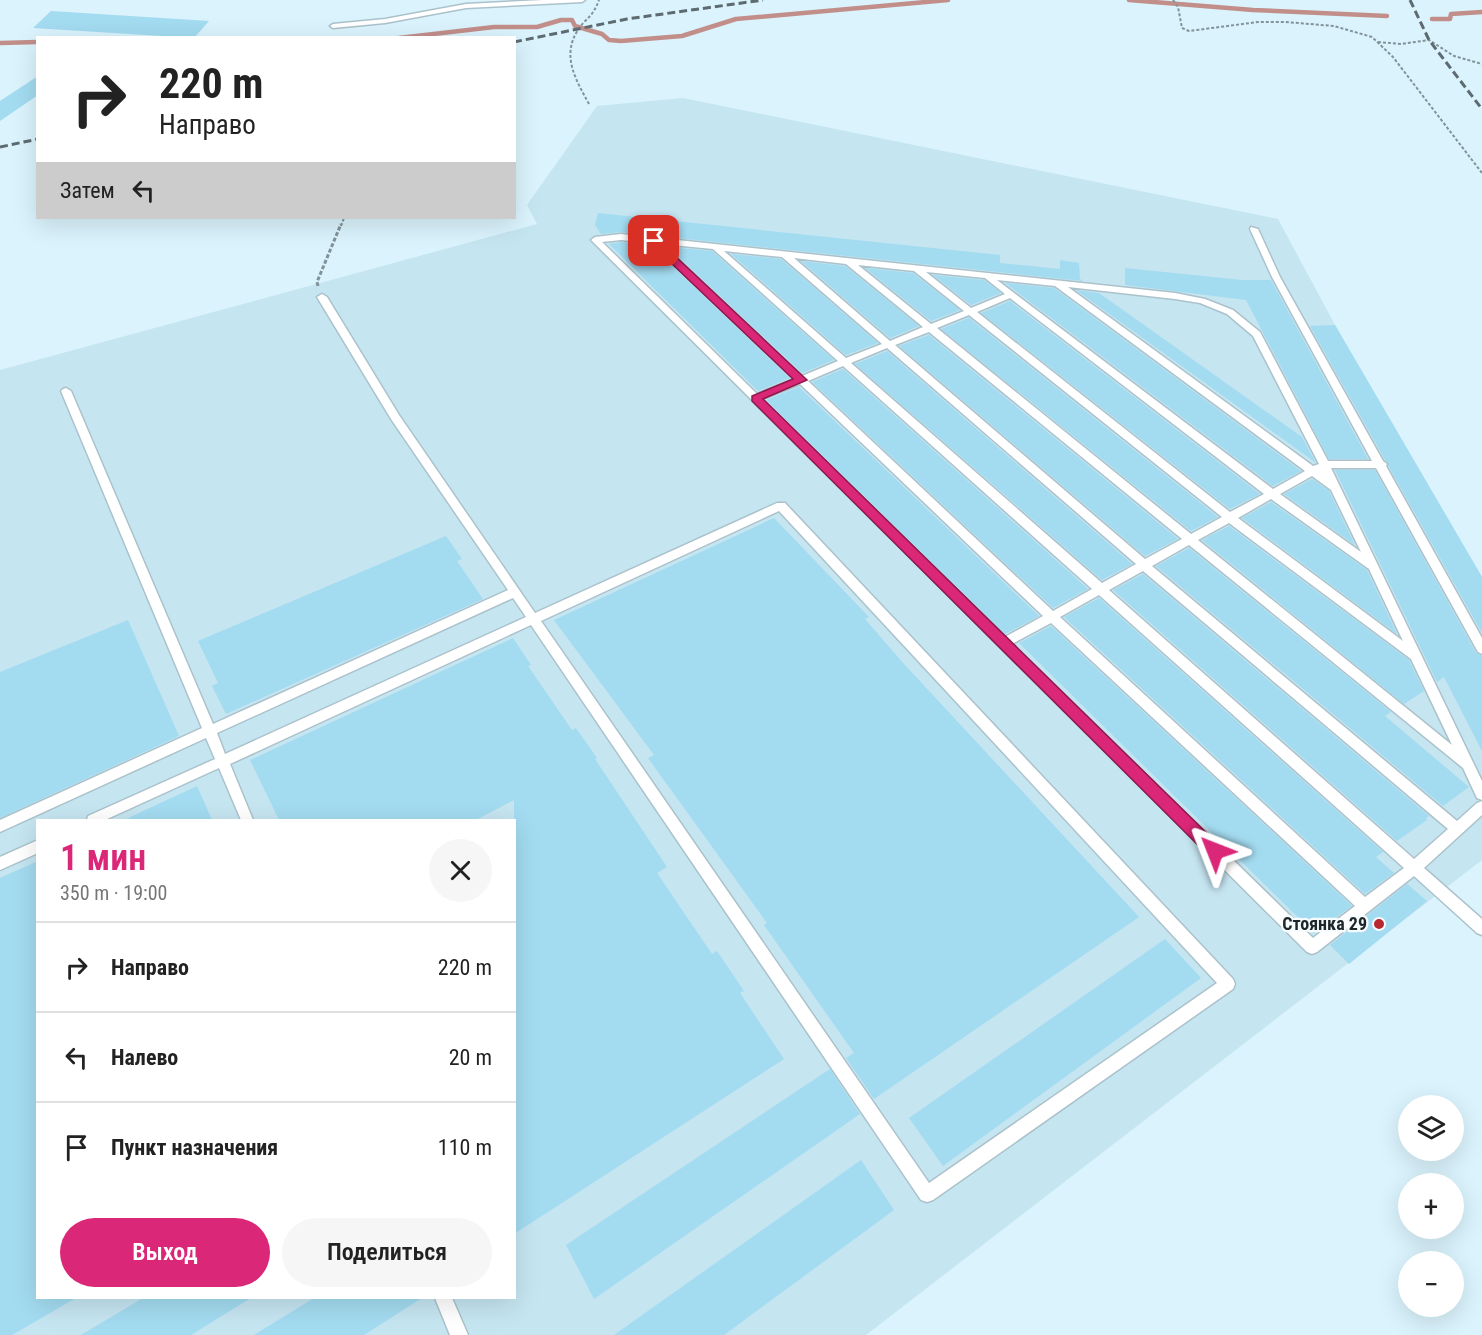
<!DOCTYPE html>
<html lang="ru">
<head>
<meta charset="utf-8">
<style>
  body { margin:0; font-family:"Roboto Condensed",sans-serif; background:#f6f6f6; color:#222; height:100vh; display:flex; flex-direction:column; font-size:22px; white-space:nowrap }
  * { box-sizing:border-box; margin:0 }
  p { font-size:20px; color:#767676 }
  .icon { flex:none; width:33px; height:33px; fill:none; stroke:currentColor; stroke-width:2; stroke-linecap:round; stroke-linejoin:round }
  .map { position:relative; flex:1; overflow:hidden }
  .details { position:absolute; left:36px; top:819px; width:480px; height:480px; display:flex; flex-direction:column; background:#fff; border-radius:0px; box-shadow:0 6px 24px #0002 }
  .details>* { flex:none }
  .guide { position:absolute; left:36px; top:36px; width:480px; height:183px; border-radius:0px; box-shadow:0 6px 24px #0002; background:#fff; color:#222; overflow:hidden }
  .tools { position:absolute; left:1398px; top:1095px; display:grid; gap:12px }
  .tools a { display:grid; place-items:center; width:66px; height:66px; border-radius:50%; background:#fff; box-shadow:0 6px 24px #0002; font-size:30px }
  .pin { position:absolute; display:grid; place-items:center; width:51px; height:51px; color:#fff; margin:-26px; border-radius:12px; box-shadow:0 3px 9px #0006 }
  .me { position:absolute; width:66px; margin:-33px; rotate:315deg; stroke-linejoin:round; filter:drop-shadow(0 0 4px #0008) }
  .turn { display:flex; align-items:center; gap:21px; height:126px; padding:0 24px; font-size:27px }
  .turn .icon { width:78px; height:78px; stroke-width:2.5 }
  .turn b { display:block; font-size:42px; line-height:51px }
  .then { display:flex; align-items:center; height:57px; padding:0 24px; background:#0003; gap:12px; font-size:22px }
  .round { display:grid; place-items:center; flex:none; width:63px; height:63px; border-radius:32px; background:#f6f6f6 }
  .headline { display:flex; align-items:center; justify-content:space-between; height:102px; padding:0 24px }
  h1 { font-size:36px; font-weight:600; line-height:45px; color:#db2777 }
  .action { display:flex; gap:12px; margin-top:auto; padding:12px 24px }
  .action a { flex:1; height:69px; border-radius:36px; background:#db2777; color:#fff; font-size:24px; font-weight:600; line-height:69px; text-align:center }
  .action a+a { background:#f6f6f6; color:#222 }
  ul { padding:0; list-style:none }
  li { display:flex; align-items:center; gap:18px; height:90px; padding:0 24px; border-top:2px solid #e0e0e0 }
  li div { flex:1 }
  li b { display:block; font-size:22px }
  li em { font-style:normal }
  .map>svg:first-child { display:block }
  .built { fill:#c5e5f1; fill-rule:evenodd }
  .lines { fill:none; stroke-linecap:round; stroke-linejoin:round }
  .stream { stroke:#c28e8a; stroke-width:4.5 }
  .building { fill:#a3dbf0 }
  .service-casing { stroke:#abc2cb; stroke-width:3 }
  .path-far1 { stroke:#819399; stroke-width:2; stroke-dasharray:3 2; stroke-linecap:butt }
  .path { stroke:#819399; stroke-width:3; stroke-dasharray:4 2; stroke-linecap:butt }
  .service { fill:#fff; fill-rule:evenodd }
  .rail { stroke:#5d6b71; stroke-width:3; stroke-dasharray:8 4; stroke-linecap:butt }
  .route { fill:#db2777; stroke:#8e194d; stroke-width:1.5 }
  .poi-dot { fill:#b82831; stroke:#f7fcfe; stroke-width:2 }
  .labels { text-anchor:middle; stroke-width:4.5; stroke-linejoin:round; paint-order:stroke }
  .poi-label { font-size:18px; font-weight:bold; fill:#1d2629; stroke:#f7fcfe; text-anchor:end }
</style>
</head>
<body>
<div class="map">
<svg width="1482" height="1335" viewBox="0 0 1482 1335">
  <rect width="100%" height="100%" fill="#daf3fc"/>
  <path class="built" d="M683,98L1278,219L1335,325L1482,577V860L866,1335H0V370L537,224L527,205L597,106ZM38,820H514V1298H38Z"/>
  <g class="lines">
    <g class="stream">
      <path d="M1129,0L1253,10L1387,16"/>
      <path d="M1432,19H1450L1451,14L1482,12"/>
      <path d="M399,38L494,27H537L561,20H572L575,26L602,34L609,40L621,41L682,36L736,19L948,0"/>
      <path d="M0,43L38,42"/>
    </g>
  </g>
  <g class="building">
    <path d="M51,11L209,21L194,38L33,28Z"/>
    <path d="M38,76V95L0,121V101Z"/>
    <path d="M598,213L1000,255V263L1060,269V260L1079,263L1080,279L1083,281L621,232L601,234L595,225Z"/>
    <path d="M621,242L650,245L790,378L758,391L609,244Z"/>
    <path d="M668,247L712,251L834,360L802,373Z"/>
    <path d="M731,254L781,259L878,343L846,355Z"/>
    <path d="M801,261L845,266L919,326L890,338Z"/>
    <path d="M865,268L913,273L960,310L931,321Z"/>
    <path d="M1125,268L1242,280H1271L1368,459H1329L1246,300L1125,285Z"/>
    <path d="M933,275L984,280L1001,293L971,305Z"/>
    <path d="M1005,283L1054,288L1301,471L1273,486Z"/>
    <path d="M1076,290L1099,293L1302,437L1316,463Z"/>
    <path d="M1010,301L1260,494L1230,509L981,313Z"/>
    <path d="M969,318L1218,517L1191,531L941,329Z"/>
    <path d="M1335,325L1482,577V633L1310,326Z"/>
    <path d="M929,335L1178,539L1145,556L899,346Z"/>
    <path d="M887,351L1132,564L1102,580L855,364Z"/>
    <path d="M843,369L1088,589L1053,608L812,382Z"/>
    <path d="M799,387L1039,616L1005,634L766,400Z"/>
    <path d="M1335,470H1375L1476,653L1482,656V751L1444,677L1437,682Z"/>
    <path d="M1312,479L1329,491L1355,545L1284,494Z"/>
    <path d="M1271,502L1367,570L1397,634L1242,518Z"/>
    <path d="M774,518L869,617L865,619L904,664L1139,917L874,1099L846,1058L854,1053L764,925L767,923L648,758L654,755L554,620Z"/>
    <path d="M1229,526L1409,660L1424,691L1404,704L1202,540Z"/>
    <path d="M446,536L462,559L457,561L483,599L226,714L212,686L218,683L198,641Z"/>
    <path d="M1189,548L1391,712L1385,716L1469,787L1443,806L1156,566Z"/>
    <path d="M1143,574L1429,816L1426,818L1427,820L1397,841L1113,590Z"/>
    <path d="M1099,598L1383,852L1376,857L1394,873L1365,894L1064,617Z"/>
    <path d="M128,620L179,736L0,818V672Z"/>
    <path d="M1051,626L1352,906L1314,933L1019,643Z"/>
    <path d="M513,638L531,665L528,666L572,730L576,728L597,758L595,759L667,867L657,873L712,954L717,951L744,991L740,993L784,1059L514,1234V800L476,820H279L250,760Z"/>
    <path d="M197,786L212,820H124Z"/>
    <path d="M38,861V1298H76L12,1335H0V878Z"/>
    <path d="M1407,884L1427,901L1349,964L1330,945Z"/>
    <path d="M1165,939L1201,978L943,1166L909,1118Z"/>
    <path d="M830,1069L860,1114L594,1299L566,1245Z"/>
    <path d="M861,1160L894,1210L724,1335H614Z"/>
    <path d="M143,1298H251L191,1335H81Z"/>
    <path d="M314,1298H422L364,1335H254Z"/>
  </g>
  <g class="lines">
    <defs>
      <g id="service">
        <path d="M543,0H585L582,2L466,8L385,23L333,28L330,26L333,24L385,19L466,4Z"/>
        <path d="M1251,227L1258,229L1280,277L1383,461L1387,464L1386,466L1482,638V654L1478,652L1376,468H1331L1482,781V800L1477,798L1463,768L1189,545L1152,566L1457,821L1477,803L1482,801V815L1424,868L1482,919V935L1477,933L1414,876L1317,952L1312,954L1307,952L591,240L595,237L621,234L1175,293L1205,299L1233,310L1260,332L1328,461H1372L1272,277L1250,229ZM621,240L651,243L794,379L757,394L602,242ZM662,244L713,249L838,361L802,376ZM724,251L782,257L882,344L846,358ZM794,258L846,264L923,327L890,341ZM858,265L914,271L964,311L931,324ZM926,272L985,278L1005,294L971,308ZM997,280L1055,286L1305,471L1273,489ZM1068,287L1175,299L1200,303L1227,314L1253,336L1319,464L1313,466ZM1010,298L1264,494L1230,512L977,312ZM969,315L1222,517L1191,534L937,328ZM929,332L1182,539L1145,559L895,345ZM887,348L1136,564L1102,583L851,363ZM843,366L1092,589L1053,611L808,381ZM800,384L1043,616L1005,637L762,399ZM1312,476L1331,490L1361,552L1280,494ZM1271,499L1369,569L1403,641L1238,518ZM1229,523L1411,659L1452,745L1198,540ZM1143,571L1448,829L1414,859L1109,590ZM1099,595L1404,868L1365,897L1060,617ZM1051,623L1355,906L1313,938L1012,644Z"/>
        <path d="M322,294L327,297L399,415L535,613L777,503H785L1233,979L1235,984L1233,989L933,1200L927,1202L921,1200L531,625L230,764L253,820H241L219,768L105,820H87L88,816L215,759L206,738L0,832V820L202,728L61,391L63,389L66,388L71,391L213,724L508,590L391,419L317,297ZM779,511L1217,983L929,1183L541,621ZM513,598L526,617L225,754L217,733Z"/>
        <path d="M38,840V853L0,870V857Z"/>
        <path d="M435,1298H452L468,1335H450Z"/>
      </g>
    </defs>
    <use href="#service" class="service-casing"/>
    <g class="path-far1">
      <path d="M1173,0L1178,7L1182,28L1189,31L1258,22H1286L1334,26L1372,37L1393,57L1482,173"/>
      <path d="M1378,42L1401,44L1429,40L1454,56L1482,64"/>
      <path d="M589,104C576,80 561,56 578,30C586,17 592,19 599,0"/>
      <path d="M341,226L344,218"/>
    </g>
    <path class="path" d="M318,286L317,282L341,224"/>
    <use href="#service" class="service"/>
    <g class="rail">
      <path d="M1410,0L1429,40L1482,109"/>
      <path d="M514,42L627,19L763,0"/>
      <path d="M0,147L38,139"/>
    </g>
  </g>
  <path class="route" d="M650,239H657L807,380L763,399L1220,846L1222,851L1220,856H1209L752,401V396L793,379L650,243Z"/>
  <circle class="poi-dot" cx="1379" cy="924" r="6"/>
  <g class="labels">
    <g class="poi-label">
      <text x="1367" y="930">Стоянка 29</text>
    </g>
  </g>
</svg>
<div class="tools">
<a><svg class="icon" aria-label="layers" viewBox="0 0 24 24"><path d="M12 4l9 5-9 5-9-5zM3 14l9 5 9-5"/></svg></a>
<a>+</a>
<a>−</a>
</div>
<div class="pin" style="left:654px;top:241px;background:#d93025"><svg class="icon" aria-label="arrive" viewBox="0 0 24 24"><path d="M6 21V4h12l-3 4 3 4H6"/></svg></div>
<svg class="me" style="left:1215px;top:851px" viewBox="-20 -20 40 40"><path d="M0-17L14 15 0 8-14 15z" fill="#db2777" stroke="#fff" stroke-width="4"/></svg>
<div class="guide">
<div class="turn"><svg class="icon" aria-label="right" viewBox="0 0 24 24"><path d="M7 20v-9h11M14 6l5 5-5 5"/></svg><div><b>220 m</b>Направо</div></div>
<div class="then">Затем<svg class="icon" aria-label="left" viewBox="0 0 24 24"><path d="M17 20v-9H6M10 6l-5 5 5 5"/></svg></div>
</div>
<section class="details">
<div class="headline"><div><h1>1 мин</h1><p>350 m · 19:00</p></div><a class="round"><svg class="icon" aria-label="close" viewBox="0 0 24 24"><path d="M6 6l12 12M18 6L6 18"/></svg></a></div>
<ul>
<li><svg class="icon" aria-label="right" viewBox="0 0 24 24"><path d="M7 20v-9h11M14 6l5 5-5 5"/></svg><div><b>Направо</b></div><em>220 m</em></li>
<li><svg class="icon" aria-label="left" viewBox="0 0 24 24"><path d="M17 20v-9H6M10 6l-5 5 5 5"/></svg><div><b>Налево</b></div><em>20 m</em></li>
<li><svg class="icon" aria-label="arrive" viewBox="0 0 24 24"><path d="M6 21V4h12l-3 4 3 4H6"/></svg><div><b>Пункт назначения</b></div><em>110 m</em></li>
</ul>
<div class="action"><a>Выход</a><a>Поделиться</a></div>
</section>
</div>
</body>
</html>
